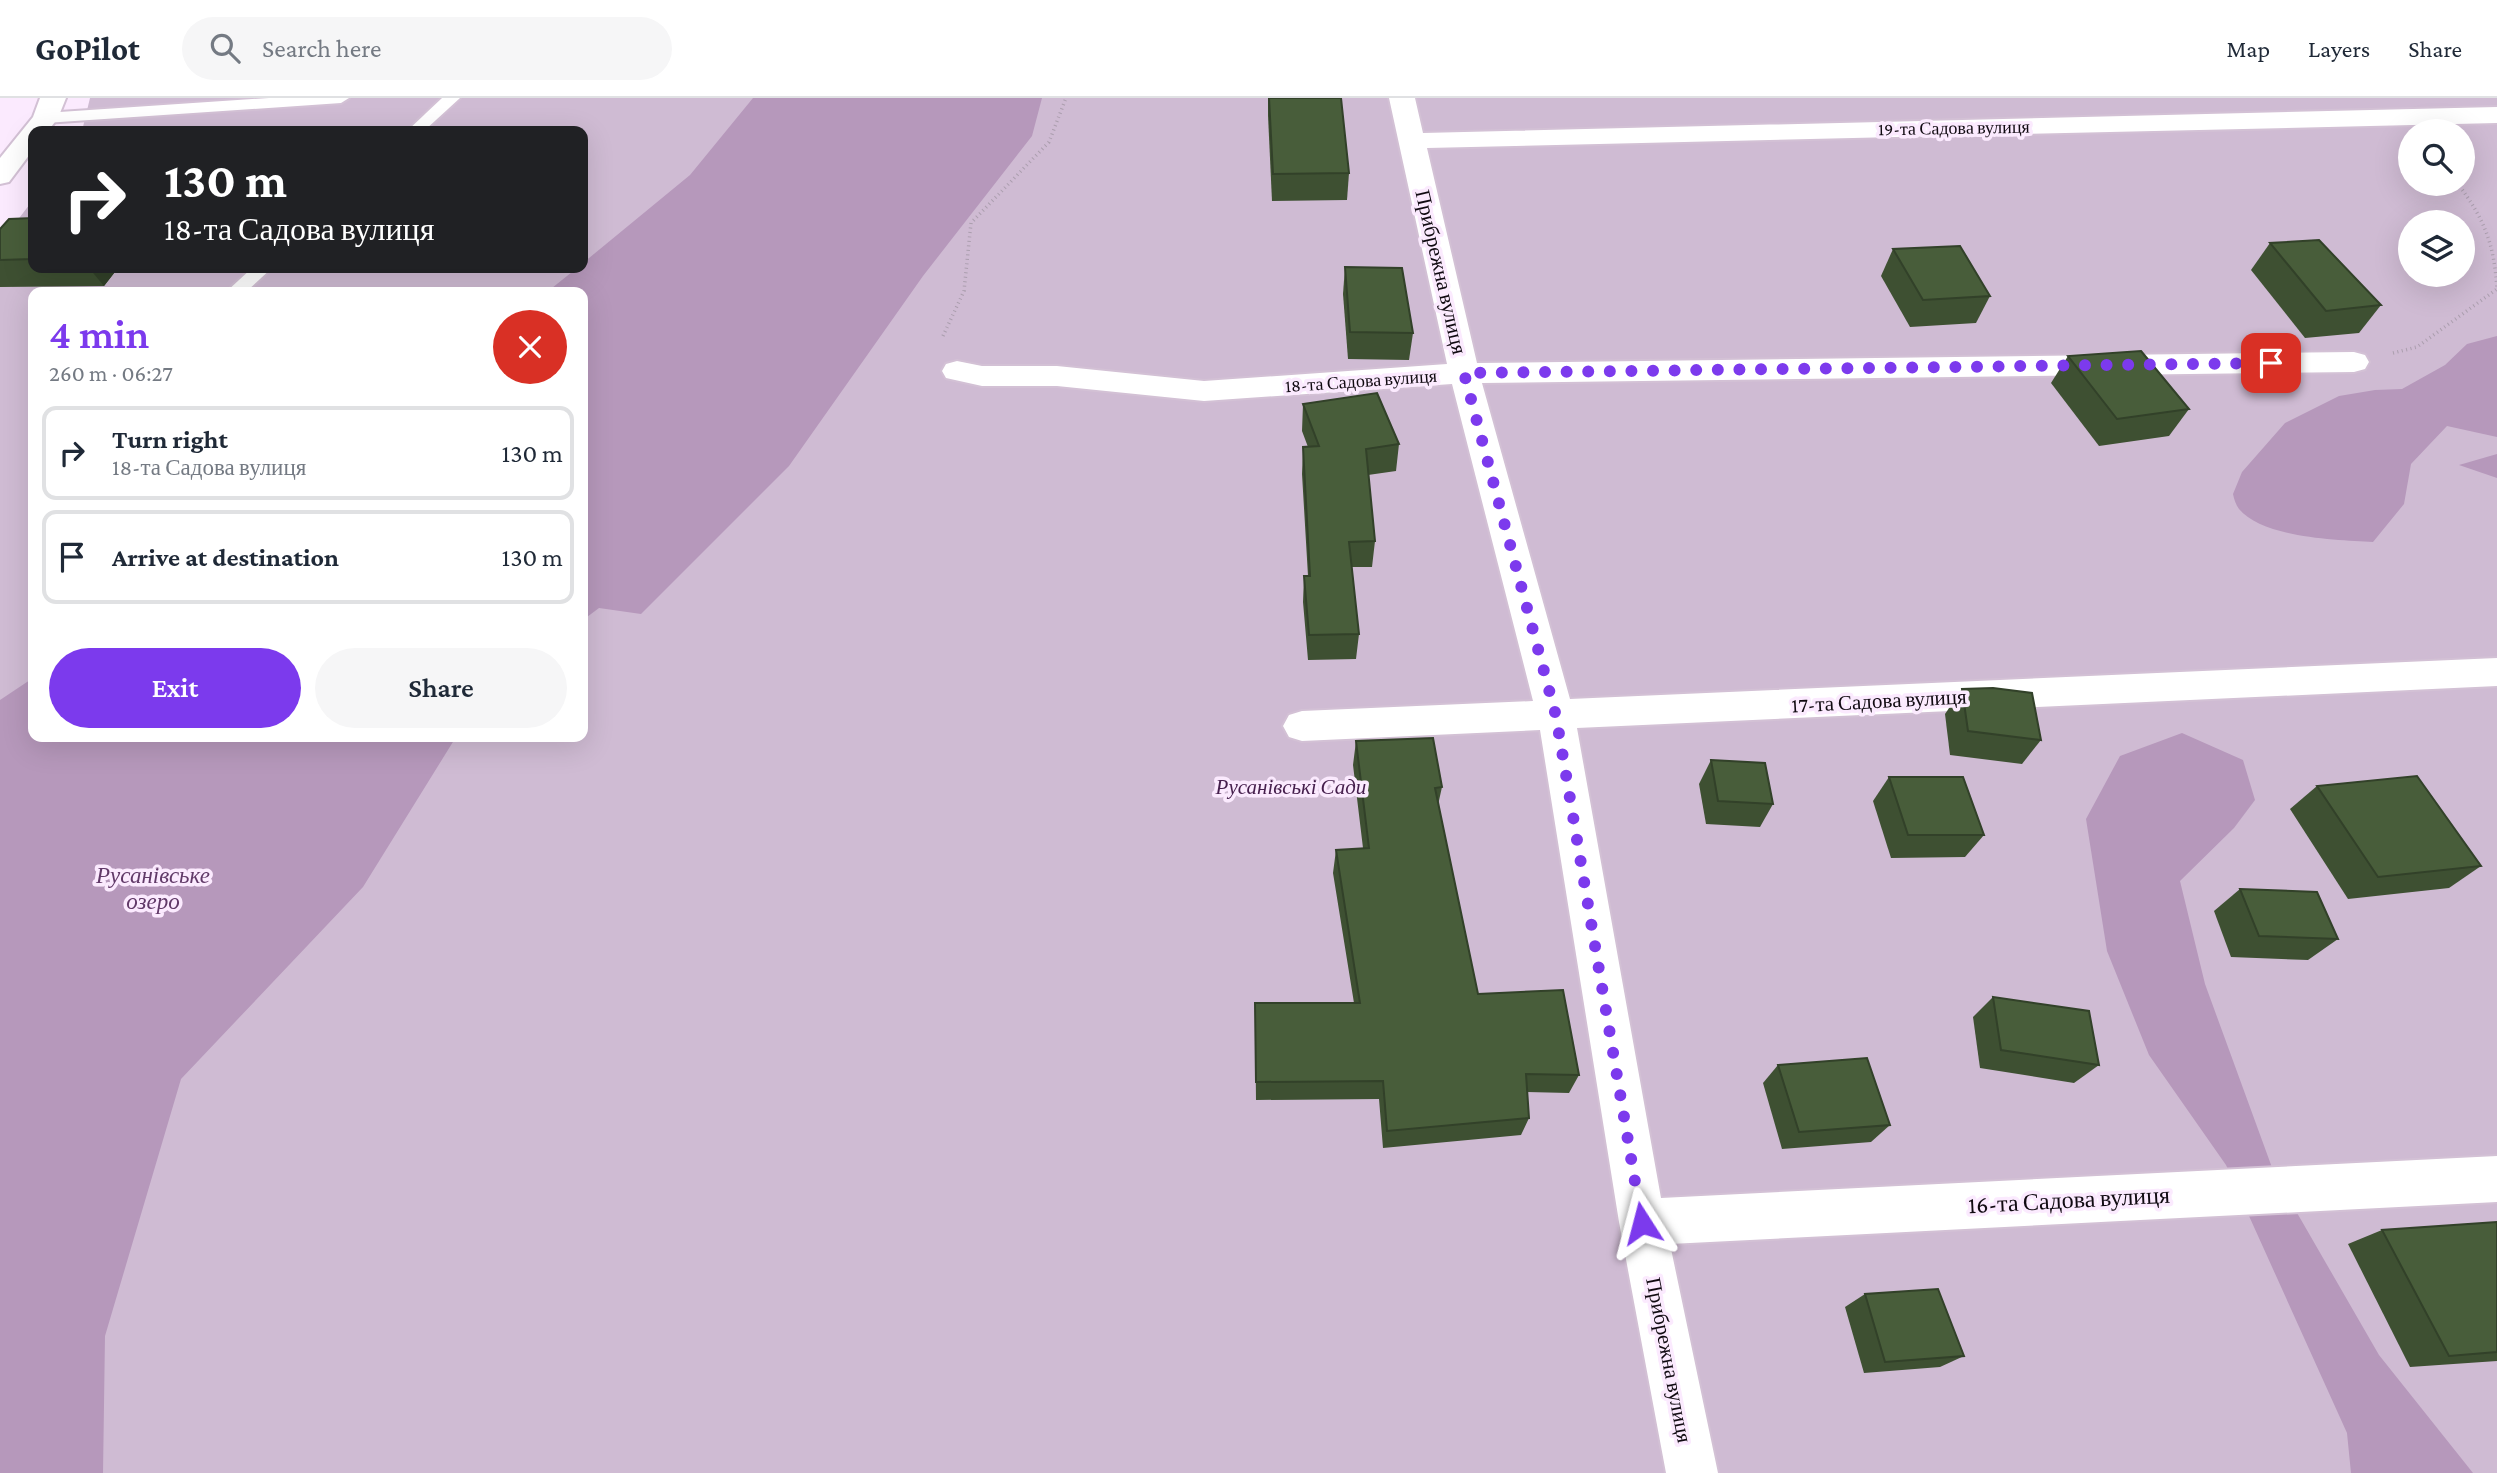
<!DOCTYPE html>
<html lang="en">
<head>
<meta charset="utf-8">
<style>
  body { margin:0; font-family:"Crimson Pro",serif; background:#f6f6f7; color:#1f2937; height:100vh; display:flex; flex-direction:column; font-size:26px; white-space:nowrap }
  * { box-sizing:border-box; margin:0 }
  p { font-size:23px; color:#747a83 }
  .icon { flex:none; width:38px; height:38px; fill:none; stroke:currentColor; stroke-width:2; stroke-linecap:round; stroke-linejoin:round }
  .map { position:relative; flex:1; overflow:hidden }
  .panel { position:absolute; left:28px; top:189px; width:560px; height:455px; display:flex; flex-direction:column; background:#fff; border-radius:14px; box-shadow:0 7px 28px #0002 }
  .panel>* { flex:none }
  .banner { position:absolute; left:28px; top:28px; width:560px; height:147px; border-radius:14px; box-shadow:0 7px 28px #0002; background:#202124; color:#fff; overflow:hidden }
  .fabs { position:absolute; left:2398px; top:21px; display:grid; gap:14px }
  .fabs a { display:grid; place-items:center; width:77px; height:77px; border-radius:50%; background:#fff; box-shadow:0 7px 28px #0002; font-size:35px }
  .pin { position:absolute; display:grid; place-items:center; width:60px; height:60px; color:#fff; margin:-30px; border-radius:14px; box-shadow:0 4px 10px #0006 }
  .me { position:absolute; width:77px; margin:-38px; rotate:351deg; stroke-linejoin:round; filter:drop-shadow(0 0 5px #0008) }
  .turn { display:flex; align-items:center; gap:24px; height:147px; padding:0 21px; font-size:32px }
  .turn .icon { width:91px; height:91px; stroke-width:2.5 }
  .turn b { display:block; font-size:49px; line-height:60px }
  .round { display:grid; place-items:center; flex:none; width:74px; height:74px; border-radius:37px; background:#f6f6f7 }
  .overview { display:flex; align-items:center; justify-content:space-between; height:119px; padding:0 21px }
  h1 { font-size:42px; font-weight:600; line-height:52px; color:#7c3aed }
  .button { display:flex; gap:14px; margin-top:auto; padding:14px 21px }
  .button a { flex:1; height:80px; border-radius:42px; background:#7c3aed; color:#fff; font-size:28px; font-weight:600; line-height:80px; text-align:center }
  .button a+a { background:#f6f6f7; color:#1f2937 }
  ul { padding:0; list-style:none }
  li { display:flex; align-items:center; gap:21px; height:94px; margin:0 14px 10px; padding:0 7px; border:4px solid #e0e1e3; border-radius:14px }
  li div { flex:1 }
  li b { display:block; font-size:26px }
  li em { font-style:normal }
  header { display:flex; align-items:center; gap:42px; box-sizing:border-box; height:98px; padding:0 35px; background:#fff; border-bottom:2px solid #e0e1e3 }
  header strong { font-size:33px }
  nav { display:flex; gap:38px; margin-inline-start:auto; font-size:24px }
  .search { width:490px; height:63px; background:#f6f6f7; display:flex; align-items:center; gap:18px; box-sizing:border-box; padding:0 24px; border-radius:38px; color:#747a83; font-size:26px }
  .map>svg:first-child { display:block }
  .green { fill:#cfbbd3; fill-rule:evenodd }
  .water { fill:#b698bb }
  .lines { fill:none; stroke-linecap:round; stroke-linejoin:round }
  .lane-casing { stroke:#d3c1d5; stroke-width:4 }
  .street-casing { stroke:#d3c1d5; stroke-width:4 }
  .path { stroke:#ab9eae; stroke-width:3.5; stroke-dasharray:1 3.5; stroke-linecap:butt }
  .lane { fill:#fff; fill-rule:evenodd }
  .street { fill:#fff; fill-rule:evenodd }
  .wall { fill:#3e5032 }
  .shaded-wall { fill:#324129 }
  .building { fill:#485d3a; stroke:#324129; stroke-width:2 }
  .route { stroke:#7c3aed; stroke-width:12; stroke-dasharray:0 21.6 }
  .labels { text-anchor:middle; stroke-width:7; stroke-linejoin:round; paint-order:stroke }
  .far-street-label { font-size:18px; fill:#100a11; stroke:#fbeafe }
  .street-label { font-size:21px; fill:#100a11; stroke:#fbeafe }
  .park-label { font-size:21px; font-style:italic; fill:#451e4c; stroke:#fbeafe }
  .water-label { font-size:23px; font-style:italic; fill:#613968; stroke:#fbeafe }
  .near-street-label { font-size:24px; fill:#100a11; stroke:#fbeafe }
</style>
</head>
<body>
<header>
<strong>GoPilot</strong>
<div class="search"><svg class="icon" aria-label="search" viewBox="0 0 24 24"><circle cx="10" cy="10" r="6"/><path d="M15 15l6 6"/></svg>Search here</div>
<nav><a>Map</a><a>Layers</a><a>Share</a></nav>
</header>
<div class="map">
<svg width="2497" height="1375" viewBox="0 0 2497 1375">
  <rect width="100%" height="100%" fill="#fbeafe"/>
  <path class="green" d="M90,0H2497V1375H0V145L33,102V170H583V33H82ZM2410,33H2462V86H2410ZM2410,124H2462V177H2410ZM33,194H583V639H33Z"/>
  <g class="water">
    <path d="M753,0H1042L1032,38L923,178L789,368L641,516L599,510L583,522V194H547L577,170H583V165L690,77Z"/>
    <path d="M2497,238V339L2447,328L2411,366L2404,406L2373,444C2338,442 2263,440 2239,411C2236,407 2234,401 2233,396L2242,374L2285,325L2339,298L2375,292L2402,291L2445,267L2467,246Z"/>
    <path d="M2497,356V380L2459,367Z"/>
    <path d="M33,580V639H456L363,789L181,981L105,1238L103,1375H0V602Z"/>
    <path d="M2182,635L2243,662L2255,702L2234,730L2180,783L2205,886L2274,1075L2379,1257L2473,1375H2351L2347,1335L2226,1067L2149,957L2107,853L2086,721L2120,658Z"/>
  </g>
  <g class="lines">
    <defs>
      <g id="lane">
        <path d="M269,0H349L341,5L45,25L37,20L45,15Z"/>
        <path d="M442,0H460L424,33H407Z"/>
        <path d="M252,170H272L246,194H226Z"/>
      </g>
      <g id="street">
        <path d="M40,0H66L58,20L48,33H33V52L9,84L0,86V60L33,19Z"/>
        <path d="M1389,0H1415L1423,35L2497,9V25L1427,50L1477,265L2354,254L2365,257L2369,264L2365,271L2354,274L1482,285L1570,601L2497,560V588L1577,630L1661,1100L2497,1058V1104L1670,1146L1718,1375H1666L1619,1124L1540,632L1302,643L1289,639L1283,628L1289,617L1302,613L1533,603L1452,286L1204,303L1057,288H982L946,280L942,273L946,266L957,263L982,268H1057L1204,283L1447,266Z"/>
      </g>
    </defs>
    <use href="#lane" class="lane-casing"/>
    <use href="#street" class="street-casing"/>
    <g class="path">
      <path d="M943,238L964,193L971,125L1049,44L1066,0"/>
      <path d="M2393,255L2417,249L2497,191C2494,146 2485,122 2458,86"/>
    </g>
    <use href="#lane" class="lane"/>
    <use href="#street" class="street"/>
  </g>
  <g class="wall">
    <path d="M1268,0H1341L1349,75L1347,102L1272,103L1268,18Z"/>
    <path d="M33,120V170H118L104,188L0,189V131Z"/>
    <path d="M2270,145L2381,207L2359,235L2305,240L2251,172Z"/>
    <path d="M1893,151L1990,198L1976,225L1910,229L1881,178Z"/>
    <path d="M1345,169L1413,235L1409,262L1348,261L1343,196Z"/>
    <path d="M2068,258L2189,311L2169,338L2099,348L2051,285Z"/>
    <path d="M1303,306L1399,346L1396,373L1368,377L1375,443L1372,469H1352L1359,536L1356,561L1308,562L1303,504L1304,478H1308L1302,376L1303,349H1308L1302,333Z"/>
    <path d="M1962,591L2041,642L2022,666L1950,657L1945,616Z"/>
    <path d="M1356,643L1442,689L1438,707L1478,896L1579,977L1569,995L1527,994L1529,1020L1521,1037L1383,1050L1379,1001L1256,1002L1255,905H1354L1333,775L1336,752L1363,750L1353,667Z"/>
    <path d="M1711,662L1773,706L1760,729L1706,726L1699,686Z"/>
    <path d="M1889,679L1984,737L1965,759L1891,760L1873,703Z"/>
    <path d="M2317,688L2481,768L2449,790L2348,801L2290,711Z"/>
    <path d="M2240,791L2338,841L2308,862L2231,859L2214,813Z"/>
    <path d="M1993,899L2099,967L2074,985L1980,970L1973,919Z"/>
    <path d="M1778,967L1890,1027L1871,1044L1782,1051L1763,985Z"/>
    <path d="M2497,1124V1263L2410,1269L2348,1146L2382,1132Z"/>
    <path d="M1865,1196L1964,1258L1940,1269L1864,1275L1845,1209Z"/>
  </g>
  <path class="shaded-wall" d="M89,170H118L104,188Z"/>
  <g class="building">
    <path d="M1269,0H1341L1349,75L1273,76Z"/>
    <path d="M33,120V161L0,162V131L9,121Z"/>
    <path d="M2319,142L2381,207L2326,213L2270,145Z"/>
    <path d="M1960,148L1990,198L1923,202L1893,151Z"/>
    <path d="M1345,169L1402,170L1413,235L1350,234Z"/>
    <path d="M2141,253L2189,311L2117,321L2068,258Z"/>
    <path d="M1377,295L1399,346L1366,351L1375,443L1349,444L1359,536L1309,537L1304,478H1310L1303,349L1319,348L1303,306Z"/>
    <path d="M1993,590L2032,595L2041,642L1968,633L1962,591Z"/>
    <path d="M1433,640L1442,689L1435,690L1478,896L1563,892L1579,977L1526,976L1529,1020L1387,1033L1383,983L1256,984L1255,905H1360L1336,752L1369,750L1356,643Z"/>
    <path d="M1711,662L1765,665L1773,706L1718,703Z"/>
    <path d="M2417,678L2481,768L2378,779L2317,688Z"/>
    <path d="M1889,679H1963L1984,737H1908Z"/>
    <path d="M2240,791L2317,794L2338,841L2259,838Z"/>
    <path d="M1993,899L2089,913L2099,967L2001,952Z"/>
    <path d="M1867,960L1890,1027L1799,1034L1778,967Z"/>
    <path d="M2497,1124V1254L2449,1258L2382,1132Z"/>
    <path d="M1938,1191L1964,1258L1885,1264L1865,1196Z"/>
  </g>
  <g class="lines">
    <path class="route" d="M1642,1125L1556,618L1464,275L2271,265"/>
  </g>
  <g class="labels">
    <g class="far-street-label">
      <text transform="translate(1954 30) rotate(-1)" y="6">19-та Садова вулиця</text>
      <text transform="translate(1361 283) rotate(-4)" y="6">18-та Садова вулиця</text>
    </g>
    <g class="street-label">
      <text transform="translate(1441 174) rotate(77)" y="7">Прибрежна вулиця</text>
      <text transform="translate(1879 603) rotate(-3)" y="7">17-та Садова вулиця</text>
      <text transform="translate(1669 1262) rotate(79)" y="7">Прибрежна вулиця</text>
    </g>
    <g class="park-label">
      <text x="1291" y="696">Русанівські Сади</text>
    </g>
    <g class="water-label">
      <text x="153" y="785">Русанівське<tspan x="153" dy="26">озеро</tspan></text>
    </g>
    <g class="near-street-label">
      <text transform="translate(2069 1102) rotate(-3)" y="8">16-та Садова вулиця</text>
    </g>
  </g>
</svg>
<div class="fabs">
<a><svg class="icon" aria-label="search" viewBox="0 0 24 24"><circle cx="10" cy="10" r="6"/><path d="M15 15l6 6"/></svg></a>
<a><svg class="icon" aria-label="layers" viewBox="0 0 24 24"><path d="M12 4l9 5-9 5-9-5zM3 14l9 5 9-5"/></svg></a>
</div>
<div class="pin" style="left:2271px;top:265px;background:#d93025"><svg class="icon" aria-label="arrive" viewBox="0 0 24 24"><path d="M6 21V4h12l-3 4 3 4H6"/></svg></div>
<svg class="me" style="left:1642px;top:1125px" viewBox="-20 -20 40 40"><path d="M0-17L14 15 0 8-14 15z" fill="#7c3aed" stroke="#fff" stroke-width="4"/></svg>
<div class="banner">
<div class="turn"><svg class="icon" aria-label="right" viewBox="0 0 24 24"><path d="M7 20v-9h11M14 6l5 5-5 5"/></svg><div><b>130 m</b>18-та Садова вулиця</div></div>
</div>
<section class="panel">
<div class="overview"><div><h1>4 min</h1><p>260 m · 06:27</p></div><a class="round" style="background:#d93025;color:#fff"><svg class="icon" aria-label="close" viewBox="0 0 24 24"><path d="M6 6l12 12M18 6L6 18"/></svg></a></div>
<ul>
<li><svg class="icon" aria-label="right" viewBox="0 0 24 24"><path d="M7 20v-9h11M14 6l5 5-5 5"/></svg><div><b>Turn right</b><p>18-та Садова вулиця</p></div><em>130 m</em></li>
<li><svg class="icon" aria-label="arrive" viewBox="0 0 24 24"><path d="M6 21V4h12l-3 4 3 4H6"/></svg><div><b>Arrive at destination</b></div><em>130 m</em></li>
</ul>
<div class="button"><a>Exit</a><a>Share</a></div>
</section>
</div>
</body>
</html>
